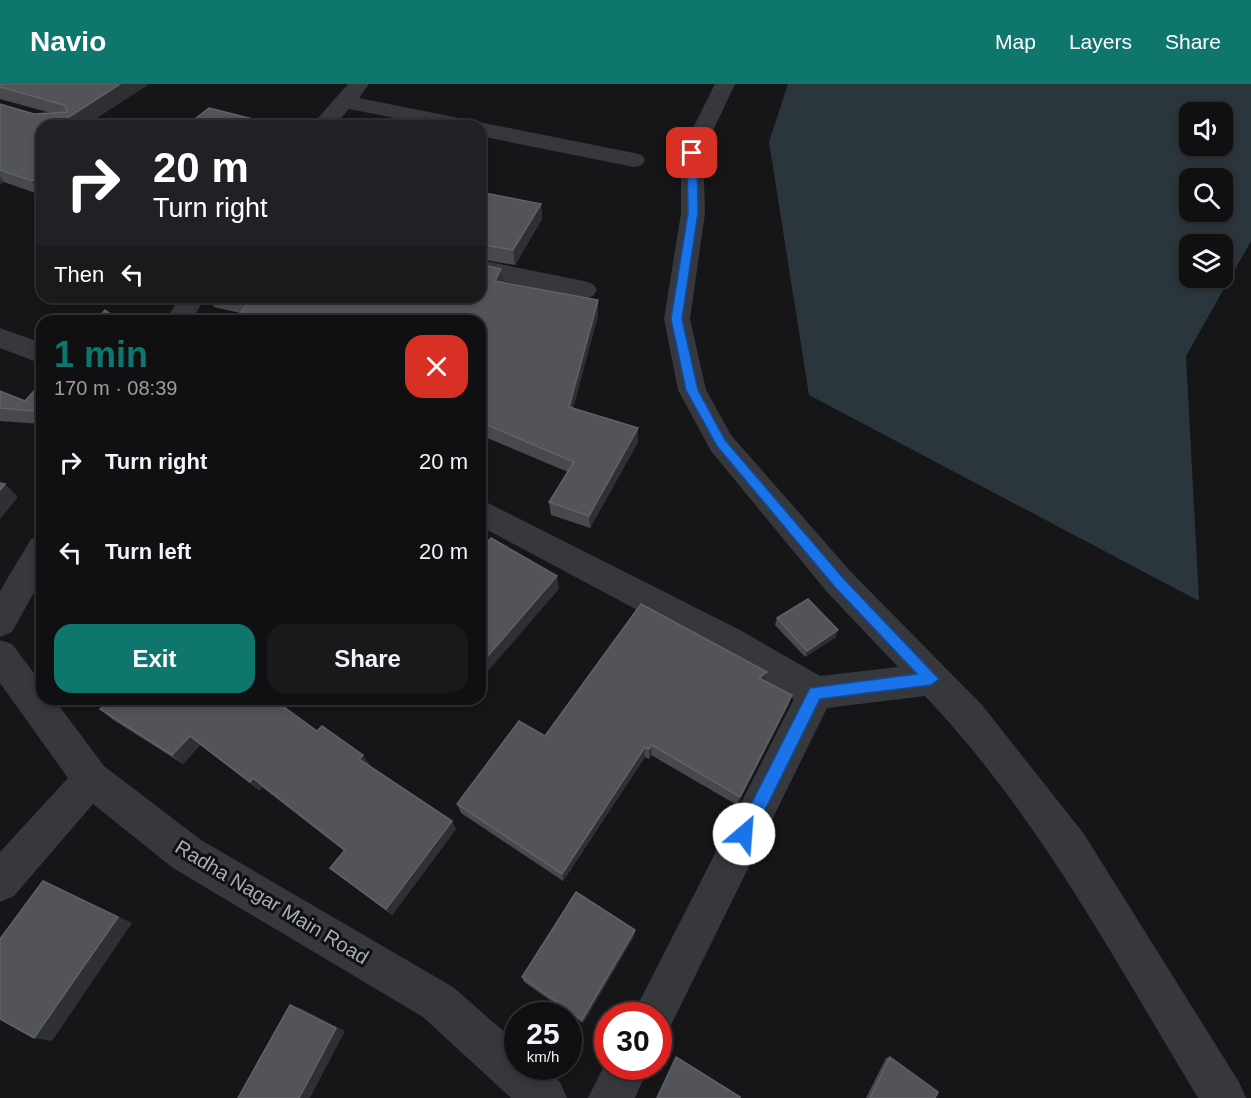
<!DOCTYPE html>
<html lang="en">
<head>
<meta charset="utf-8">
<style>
  body { margin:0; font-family:Helvetica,sans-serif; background:#19191b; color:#f1f3f6; height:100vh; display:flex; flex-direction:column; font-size:22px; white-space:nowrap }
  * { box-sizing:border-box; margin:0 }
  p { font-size:20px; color:#9c9d9f }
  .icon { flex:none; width:33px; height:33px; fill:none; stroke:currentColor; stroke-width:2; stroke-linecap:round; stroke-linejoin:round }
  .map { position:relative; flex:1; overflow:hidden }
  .details { position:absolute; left:36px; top:231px; width:450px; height:390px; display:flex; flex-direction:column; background:#101012; border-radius:18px; box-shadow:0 3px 9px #0003,0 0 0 2px #303032 }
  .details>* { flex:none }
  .banner { position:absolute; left:36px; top:36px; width:450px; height:183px; border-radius:18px; box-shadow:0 3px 9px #0003,0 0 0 2px #303032; background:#202124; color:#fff; overflow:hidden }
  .fabs { position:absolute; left:1179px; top:18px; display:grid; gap:12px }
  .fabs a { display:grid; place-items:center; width:54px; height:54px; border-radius:12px; background:#101012; box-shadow:0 3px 9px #0003,0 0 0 2px #303032; font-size:30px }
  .speed { position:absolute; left:504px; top:918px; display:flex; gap:12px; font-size:30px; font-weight:700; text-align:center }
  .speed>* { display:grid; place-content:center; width:78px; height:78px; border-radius:50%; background:#101012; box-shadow:0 3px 9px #0003,0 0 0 2px #303032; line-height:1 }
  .speed small { font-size:15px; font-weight:400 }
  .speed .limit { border:9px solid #d22; background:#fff; color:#111 }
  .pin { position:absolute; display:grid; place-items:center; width:51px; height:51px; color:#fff; margin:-26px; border-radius:12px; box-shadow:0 3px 9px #0006 }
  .me { position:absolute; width:66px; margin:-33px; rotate:27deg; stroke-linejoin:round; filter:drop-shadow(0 0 4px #0008) }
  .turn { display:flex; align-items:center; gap:21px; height:126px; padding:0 18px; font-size:27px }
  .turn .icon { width:78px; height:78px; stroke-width:2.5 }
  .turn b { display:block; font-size:42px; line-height:51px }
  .then { display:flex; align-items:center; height:57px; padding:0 18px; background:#0003; gap:12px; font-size:22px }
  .round { display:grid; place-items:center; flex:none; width:63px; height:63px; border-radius:18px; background:#19191b }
  .overview { display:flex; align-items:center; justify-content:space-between; height:102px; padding:0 18px }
  h1 { font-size:36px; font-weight:700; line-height:45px; color:#0f766e }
  .button { display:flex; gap:12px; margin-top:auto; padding:12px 18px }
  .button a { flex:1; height:69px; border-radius:18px; background:#0f766e; color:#fff; font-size:24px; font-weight:700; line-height:69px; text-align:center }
  .button a+a { background:#19191b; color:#f1f3f6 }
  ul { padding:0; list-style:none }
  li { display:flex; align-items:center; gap:18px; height:90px; padding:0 18px }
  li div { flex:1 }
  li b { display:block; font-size:22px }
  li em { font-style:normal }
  header { display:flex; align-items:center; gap:36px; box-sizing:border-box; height:84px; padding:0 30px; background:#0f766e; color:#fff }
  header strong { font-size:28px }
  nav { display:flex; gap:33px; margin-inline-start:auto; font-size:21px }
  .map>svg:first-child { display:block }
  .water { fill:#2b363c; fill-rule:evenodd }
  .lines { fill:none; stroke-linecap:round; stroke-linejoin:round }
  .street { fill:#37383d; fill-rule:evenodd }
  .wall { fill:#47494d }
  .shaded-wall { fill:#2f3033 }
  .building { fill:#525459; stroke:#5f6268; stroke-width:1.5 }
  .route { fill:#1a73e8; stroke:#114b97; stroke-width:1.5 }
  .labels { text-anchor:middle; stroke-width:6; stroke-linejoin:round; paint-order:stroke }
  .near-street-label { font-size:20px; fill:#a7aeb8; stroke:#111113 }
</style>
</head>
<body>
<header>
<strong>Navio</strong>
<nav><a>Map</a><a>Layers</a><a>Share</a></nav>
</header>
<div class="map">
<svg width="1251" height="1014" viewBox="0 0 1251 1014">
  <rect width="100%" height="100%" fill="#161618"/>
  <path class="water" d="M788,0H1251V157L1186,272L1199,517L809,311L769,58ZM1190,28H1222V62H1190ZM1190,94H1222V128H1190ZM1190,160H1222V194H1190Z"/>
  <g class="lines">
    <g class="street">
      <path d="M348,0H369L359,14L634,69L642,71L645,76L642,81L634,83L480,52V42H435L349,25L334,42H311Z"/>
      <path d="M715,0H735L703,68L705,129L690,235L706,306L731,351L851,488L982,621L1084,750L1239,998L1246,1014H1198C1114,875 1037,730 925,612L827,624L668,947L658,951V932H632L794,615L716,568L480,442V415L740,546L820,592L898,583L827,508L711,367L678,306L664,235L681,129V68Z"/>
      <path d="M480,176L584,197L593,200L597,206L593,212L584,215L480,192Z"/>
      <path d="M180,213H206L191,237H165Z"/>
      <path d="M0,244L42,259V280L0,264Z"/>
      <path d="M42,451V494L12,548L0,553V507L31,455Z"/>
      <path d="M0,556L12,560L42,600V615H54L104,682L201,756L453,903L518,960V982H542L560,998L567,1014H511L423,933L173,784L93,720L14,812L0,818V768L68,694L0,599Z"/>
      <path d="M608,974V982H649L635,1014H588Z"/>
    </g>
  </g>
  <g class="wall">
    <path d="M0,0H149L84,42H42V110L41,111L4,98L0,100V20L34,30L51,29L0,15Z"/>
    <path d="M480,108L541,120L542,135L515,181L480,175Z"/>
    <path d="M501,185L503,198L598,231L573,324L638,358L590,444L551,431L549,418L568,388L480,351V237L240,229L214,223L209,213H480Z"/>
    <path d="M42,298V340L0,337V307L25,317Z"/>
    <path d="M777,534L836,553L805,573L775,541Z"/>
    <path d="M765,597L788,622L737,721L651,671L649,675L645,673L563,797L461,729L457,720L545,652Z"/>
    <path d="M100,625L317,647L369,680L368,681L456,745L392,831L338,791L330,784L344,767L262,703L259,706L200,661L183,680L112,635Z"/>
    <path d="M635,846L634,852L583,939L524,898L522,893Z"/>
    <path d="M890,973L935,1014H866L886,974Z"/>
  </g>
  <g class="shaded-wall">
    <path d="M120,0H149L84,42H55Z"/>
    <path d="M261,37L262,42H255Z"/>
    <path d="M0,92L4,98L0,100Z"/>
    <path d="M37,93L42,101V110L41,111L32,97Z"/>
    <path d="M541,120L542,135L515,181L513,166Z"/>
    <path d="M501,185L504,200L495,197Z"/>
    <path d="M598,216V231L570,336L569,323Z"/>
    <path d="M638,344V358L590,444L589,432Z"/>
    <path d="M5,400L18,413L0,435V406Z"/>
    <path d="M557,492L559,505L482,594L480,587V581Z"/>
    <path d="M838,546L836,553L805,573L807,567Z"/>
    <path d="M767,588L764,599L759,594Z"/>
    <path d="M792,611L788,622L737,721L740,713Z"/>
    <path d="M190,652L200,661L183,680L172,671Z"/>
    <path d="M652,661L651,671L649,675V665Z"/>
    <path d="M645,663V673L563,797L562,790Z"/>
    <path d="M363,671L369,680L366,684L359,675Z"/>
    <path d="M253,694L262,703L259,706L250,698Z"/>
    <path d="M452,737L456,745L392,831L386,825Z"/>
    <path d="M43,797L132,839L52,957L34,954Z"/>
    <path d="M635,846L634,852L583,939L582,936Z"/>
    <path d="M290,921L300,924L345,947L310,1014H299Z"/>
  </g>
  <g class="building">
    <path d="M0,0H120L55,42H42V95L37,93L32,97L0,86V20L34,30L68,28L64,21L0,3Z"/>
    <path d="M209,24L261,37L255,42H186Z"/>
    <path d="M480,108L541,120L513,166L480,160Z"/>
    <path d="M480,180L501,185L495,197L598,216L569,323L638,344L589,432L549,418L574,378L480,338V237H234L249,218L228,213H480Z"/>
    <path d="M105,226L121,237H96Z"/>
    <path d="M42,298V328L0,324V307L25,317Z"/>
    <path d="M0,399L5,400L0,406Z"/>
    <path d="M42,437V523L40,521Z"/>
    <path d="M491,454L557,492L480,581V466Z"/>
    <path d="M808,515L838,546L807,567L777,534Z"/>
    <path d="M641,520L767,588L759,594L792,611L740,713L652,661L649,665L645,663L562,790L457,720L519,637L545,652Z"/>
    <path d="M110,615H273L317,647L322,642L363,671L359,675L452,737L386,825L330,784L345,766L253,694L250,698L190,652L172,671L100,625Z"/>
    <path d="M43,797L118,833L34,954L0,935V855Z"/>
    <path d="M576,808L635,846L582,936L522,893Z"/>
    <path d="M290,921L336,944L299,1014H238Z"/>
    <path d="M676,973L740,1013V1014H657Z"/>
    <path d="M890,973L938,1008L935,1014H870Z"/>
  </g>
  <path class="route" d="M692,66L697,69L698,129L682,235L698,306L725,356L843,494L939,595L931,601L820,615L750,756L744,758L739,756L736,750L739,744L810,604L917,590L834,502L717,362L686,306L671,235L688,129L687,69Z"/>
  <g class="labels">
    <g class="near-street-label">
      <text transform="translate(272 818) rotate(31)" y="7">Radha Nagar Main Road</text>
    </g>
  </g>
</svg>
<div class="fabs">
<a><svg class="icon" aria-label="sound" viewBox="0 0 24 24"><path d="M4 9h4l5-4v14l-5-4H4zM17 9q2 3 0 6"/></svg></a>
<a><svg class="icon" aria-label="search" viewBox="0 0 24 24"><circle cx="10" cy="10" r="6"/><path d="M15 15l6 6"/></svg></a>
<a><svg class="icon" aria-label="layers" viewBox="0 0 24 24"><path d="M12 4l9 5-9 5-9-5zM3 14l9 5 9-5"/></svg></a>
</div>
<div class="speed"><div>25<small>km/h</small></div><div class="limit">30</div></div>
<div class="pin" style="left:692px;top:69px;background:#d93025"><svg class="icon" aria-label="arrive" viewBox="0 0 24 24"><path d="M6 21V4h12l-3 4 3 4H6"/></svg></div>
<svg class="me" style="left:744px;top:750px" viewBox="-20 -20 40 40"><circle r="19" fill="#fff"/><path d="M0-13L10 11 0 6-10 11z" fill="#1a73e8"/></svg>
<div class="banner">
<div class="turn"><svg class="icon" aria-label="right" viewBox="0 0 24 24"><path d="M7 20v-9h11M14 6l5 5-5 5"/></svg><div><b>20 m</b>Turn right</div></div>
<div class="then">Then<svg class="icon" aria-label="left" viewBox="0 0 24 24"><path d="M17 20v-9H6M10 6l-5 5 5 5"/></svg></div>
</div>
<section class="details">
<div class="overview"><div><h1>1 min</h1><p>170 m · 08:39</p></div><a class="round" style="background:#d93025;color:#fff"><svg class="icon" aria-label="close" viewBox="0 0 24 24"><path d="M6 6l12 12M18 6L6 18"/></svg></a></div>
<ul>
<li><svg class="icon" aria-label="right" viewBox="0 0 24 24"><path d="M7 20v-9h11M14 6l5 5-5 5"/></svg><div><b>Turn right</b></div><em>20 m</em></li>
<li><svg class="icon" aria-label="left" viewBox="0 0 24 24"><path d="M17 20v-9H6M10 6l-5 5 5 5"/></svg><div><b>Turn left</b></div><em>20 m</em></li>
</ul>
<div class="button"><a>Exit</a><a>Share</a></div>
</section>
</div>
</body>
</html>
